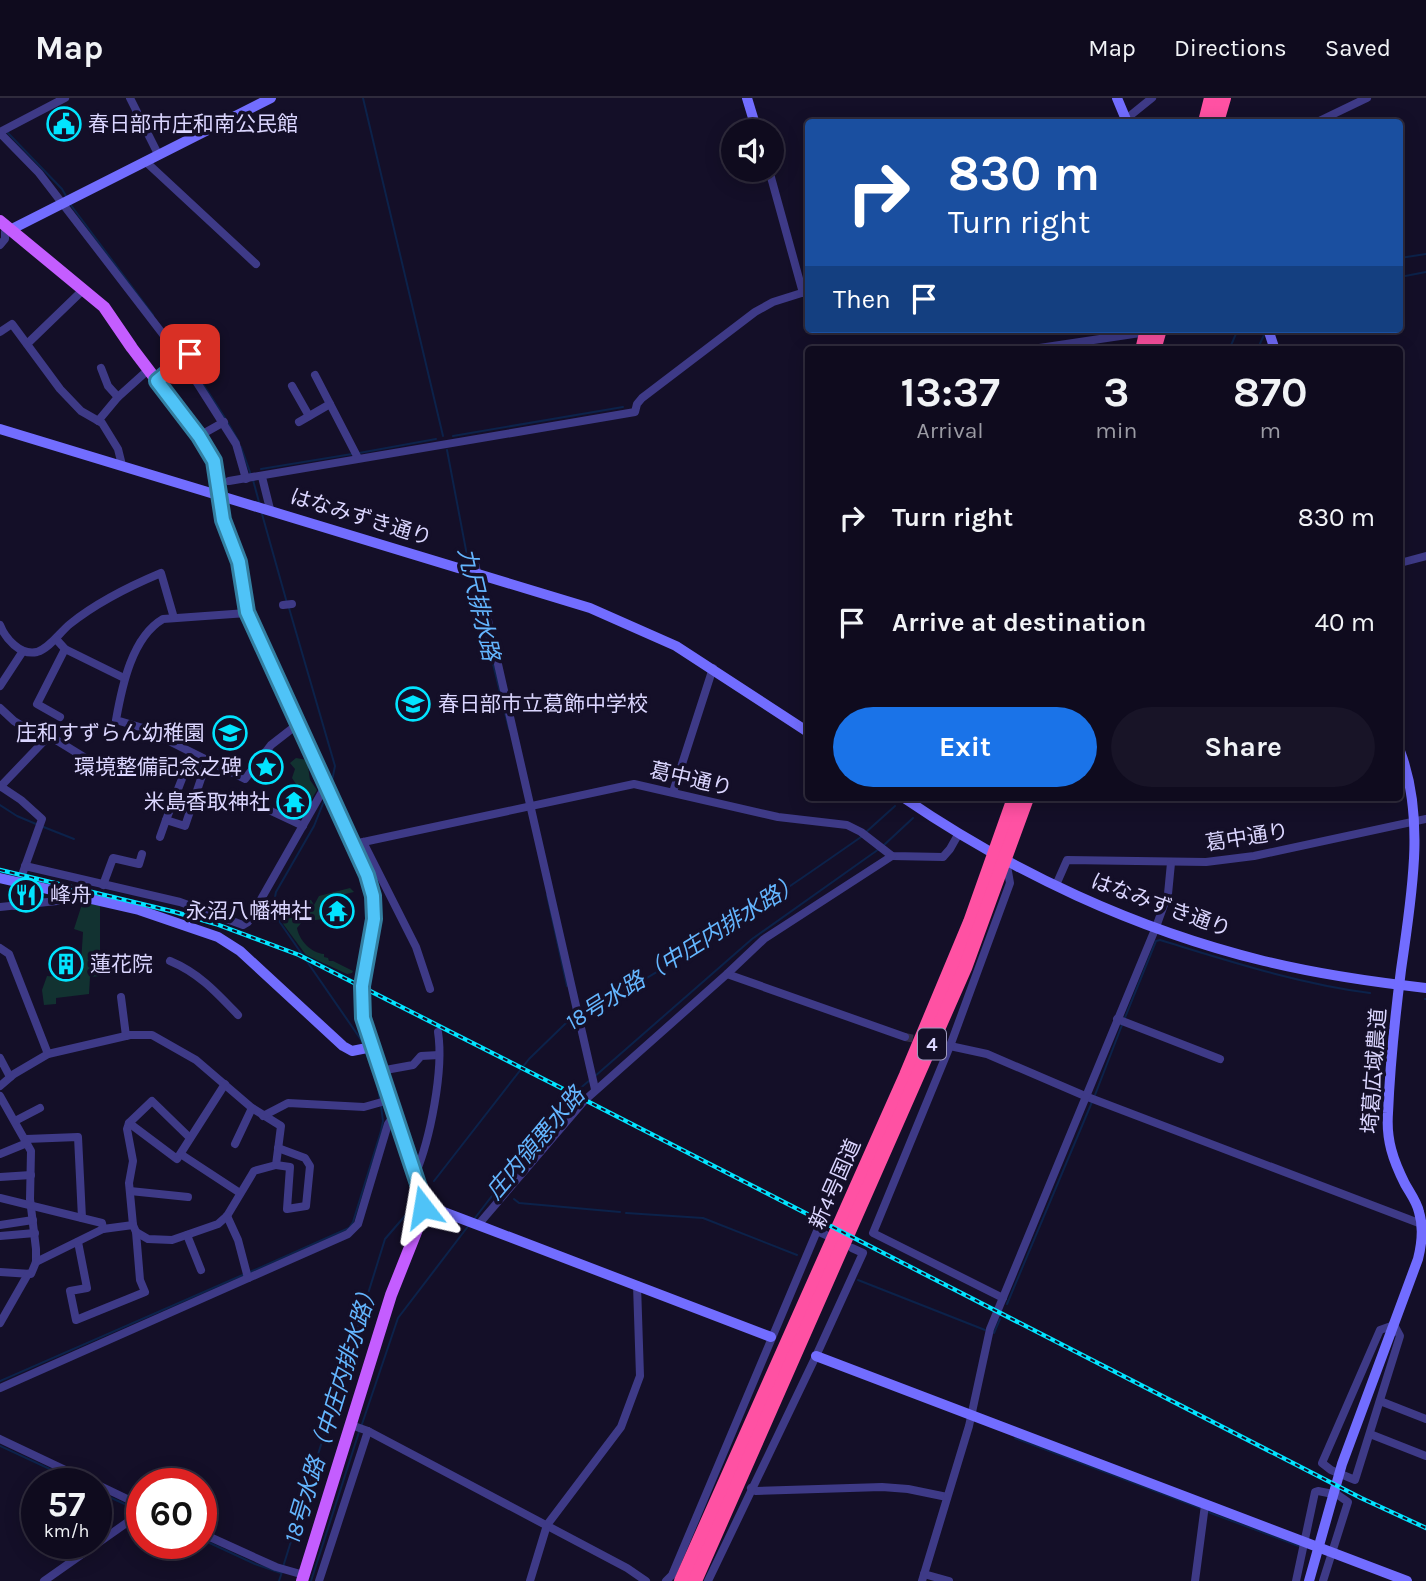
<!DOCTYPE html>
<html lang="en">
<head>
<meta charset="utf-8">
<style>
  body { margin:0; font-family:Karla,"Noto Sans JP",sans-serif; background:#181427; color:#f1f3f6; height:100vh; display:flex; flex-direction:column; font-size:26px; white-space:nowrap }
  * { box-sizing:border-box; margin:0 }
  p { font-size:23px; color:#9b9ba4 }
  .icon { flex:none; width:38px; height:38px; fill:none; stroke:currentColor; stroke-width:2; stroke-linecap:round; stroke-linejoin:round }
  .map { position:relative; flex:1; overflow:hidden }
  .drawer { position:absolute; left:805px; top:248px; width:598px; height:455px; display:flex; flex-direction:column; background:#0f0b1e; border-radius:7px; box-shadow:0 4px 18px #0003,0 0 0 2px #2f2b3c }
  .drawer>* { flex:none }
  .hud { position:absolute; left:805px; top:21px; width:598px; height:214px; border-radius:7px; box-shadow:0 4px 18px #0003,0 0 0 2px #2f2b3c; background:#1a4fa0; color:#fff; overflow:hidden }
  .tools { position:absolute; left:721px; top:21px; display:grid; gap:14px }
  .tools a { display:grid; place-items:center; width:63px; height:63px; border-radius:50%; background:#0f0b1e; box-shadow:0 4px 18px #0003,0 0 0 2px #2f2b3c; font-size:35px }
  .speed { position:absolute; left:21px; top:1370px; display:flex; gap:14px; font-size:35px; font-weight:700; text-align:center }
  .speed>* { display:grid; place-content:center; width:91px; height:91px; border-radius:50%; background:#0f0b1e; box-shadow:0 4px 18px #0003,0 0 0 2px #2f2b3c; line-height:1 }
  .speed small { font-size:18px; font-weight:400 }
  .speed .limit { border:10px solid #d22; background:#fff; color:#111 }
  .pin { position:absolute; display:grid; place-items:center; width:60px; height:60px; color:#fff; margin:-30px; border-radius:14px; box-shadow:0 4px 10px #0006 }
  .me { position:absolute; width:77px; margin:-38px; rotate:346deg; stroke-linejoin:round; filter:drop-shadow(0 0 5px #0008) }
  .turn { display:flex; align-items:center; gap:24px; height:147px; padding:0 28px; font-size:32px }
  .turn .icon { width:91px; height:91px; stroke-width:2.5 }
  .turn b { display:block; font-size:49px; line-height:60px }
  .then { display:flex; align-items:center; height:66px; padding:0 28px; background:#0003; gap:14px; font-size:26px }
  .eta { display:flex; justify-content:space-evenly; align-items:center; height:119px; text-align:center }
  .eta b { font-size:42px; font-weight:700; line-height:49px }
  .action { display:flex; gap:14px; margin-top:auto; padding:14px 28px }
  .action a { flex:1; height:80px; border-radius:42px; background:#1a73e8; color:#fff; font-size:28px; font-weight:700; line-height:80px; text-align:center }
  .action a+a { background:#181427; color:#f1f3f6 }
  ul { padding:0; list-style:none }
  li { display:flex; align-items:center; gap:21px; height:105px; padding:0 28px }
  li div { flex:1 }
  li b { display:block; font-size:26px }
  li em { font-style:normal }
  header { display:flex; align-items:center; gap:42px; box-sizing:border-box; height:98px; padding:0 35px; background:#0f0b1e; border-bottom:2px solid #2f2b3c }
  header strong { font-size:33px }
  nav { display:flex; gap:38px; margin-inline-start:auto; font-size:24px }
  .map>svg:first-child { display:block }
  .green { fill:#123231 }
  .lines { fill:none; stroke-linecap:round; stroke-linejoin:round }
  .stream { stroke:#0c224a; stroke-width:2 }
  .street-tunnel { stroke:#322d48; stroke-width:8; stroke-dasharray:8 4; stroke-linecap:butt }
  .street { stroke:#3e3a87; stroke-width:8 }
  .secondary { stroke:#726dff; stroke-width:10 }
  .primary { stroke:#c45dff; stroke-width:12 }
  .highway { stroke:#ff51a3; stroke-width:14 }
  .rail-casing { stroke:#02e4ff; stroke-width:4.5 }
  .rail { stroke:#140f28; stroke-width:2; stroke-dasharray:5; stroke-linecap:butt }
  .route-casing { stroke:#337fa1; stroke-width:18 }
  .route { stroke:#4fc3f7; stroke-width:12 }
  .labels { text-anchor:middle; stroke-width:7; stroke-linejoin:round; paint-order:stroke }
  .shield { fill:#140f28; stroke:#9f9abe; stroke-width:2 }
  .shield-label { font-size:19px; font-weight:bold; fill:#dbd6ff }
  .poi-label { font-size:21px; fill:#dbd6ff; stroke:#140f28; text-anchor:start }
  .street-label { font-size:21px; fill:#dbd6ff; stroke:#140f28 }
  .water-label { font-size:23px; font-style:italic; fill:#64b6ff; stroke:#140f28 }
</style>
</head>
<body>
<header>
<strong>Map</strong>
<nav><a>Map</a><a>Directions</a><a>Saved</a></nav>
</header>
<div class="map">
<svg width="1426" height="1483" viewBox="0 0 1426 1483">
  <rect width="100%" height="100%" fill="#140f28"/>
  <g class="green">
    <path d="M296,660L307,662L310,682L317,692L311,702L310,710L306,712L303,711L309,695L300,692L292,680L295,671L290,665Z"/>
    <path d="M350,790L354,794L341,797L327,809V820H336L350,815L353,818L346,825L334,829L323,821L302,824L297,830C299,842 311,855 324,856V859L328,860L329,863H333L353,873L352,875L347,876L306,857L281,823L280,816L291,806L295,807L303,802H311L314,807L319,798Z"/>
    <path d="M83,803L100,808V878L90,879L89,896L56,900V906L44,907L42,892L47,878L80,881L83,834L74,831Z"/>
  </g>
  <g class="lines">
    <g class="stream">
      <path d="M363,0L443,338"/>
      <path d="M6,33L62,91L66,98"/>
      <path d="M70,106L153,217"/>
      <path d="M1400,160L1426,156"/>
      <path d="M1400,179L1426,174"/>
      <path d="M1229,252L1238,231"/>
      <path d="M1257,252L1264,237"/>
      <path d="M192,269L225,320"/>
      <path d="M228,325L239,344"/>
      <path d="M453,338L623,309"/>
      <path d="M241,349L251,377"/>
      <path d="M447,352L469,468"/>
      <path d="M359,355L436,341"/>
      <path d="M261,371L352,356"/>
      <path d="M253,382L259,404"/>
      <path d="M262,416L287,505"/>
      <path d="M472,480L509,631"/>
      <path d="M289,510L335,668L332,683"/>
      <path d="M326,698L314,728L276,794L273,809L279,823L364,946"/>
      <path d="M928,703L930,700"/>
      <path d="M0,707L17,718L36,726"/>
      <path d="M41,728L74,741"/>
      <path d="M865,735L895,708"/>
      <path d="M884,747L913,720"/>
      <path d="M547,797L567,888"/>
      <path d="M1425,901H1426"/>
      <path d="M583,916C680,864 771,802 861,739"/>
      <path d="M1124,922L1156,843L1160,842C1229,863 1299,886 1370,895"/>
      <path d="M367,954L378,989L380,1003"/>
      <path d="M594,979L752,841L879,751"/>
      <path d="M1095,997L1122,927"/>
      <path d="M434,1083L529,961L565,926L575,920"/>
      <path d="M514,1101L519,1105L620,1114"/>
      <path d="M626,1115L703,1120L797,1157"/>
      <path d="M475,1120L565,1003L590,982"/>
      <path d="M250,1174L349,1130L353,1124L381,1033L383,1023L381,1008"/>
      <path d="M858,1182L985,1232"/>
      <path d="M1007,1206L1092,1004"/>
      <path d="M994,1235L1000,1221"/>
      <path d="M0,1283L245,1176"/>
      <path d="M361,1329L398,1220L469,1127"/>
      <path d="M1015,1340L1200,1410"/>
      <path d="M0,1348L82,1386"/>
      <path d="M96,1393L140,1413"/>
      <path d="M1208,1414L1299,1448"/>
      <path d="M201,1441L255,1466L281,1475"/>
      <path d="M283,1469L385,1141L410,1112"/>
      <path d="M279,1483L282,1474"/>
      <path d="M311,1483L359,1334"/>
    </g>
    <path class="street-tunnel" d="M905,939L950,948"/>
    <g class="street">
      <path d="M130,0L158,56"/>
      <path d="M1126,21L1152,0"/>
      <path d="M1317,24L1367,0"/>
      <path d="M0,34L65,0"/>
      <path d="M0,35L39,75L182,261L236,346L246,381"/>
      <path d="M145,63L256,166"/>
      <path d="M769,72L803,195"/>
      <path d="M0,147L5,141V134"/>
      <path d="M0,234L12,226L60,291L81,313L102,325L118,351L122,367"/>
      <path d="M27,246L84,191"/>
      <path d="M1026,252L1147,234"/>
      <path d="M101,270L108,288L118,299"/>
      <path d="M315,277L358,360"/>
      <path d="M157,283L190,256"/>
      <path d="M292,288L309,318"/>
      <path d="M98,323L118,299L148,272"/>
      <path d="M299,324L330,306"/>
      <path d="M199,338L224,324"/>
      <path d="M262,379L270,411"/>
      <path d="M229,383L635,314L637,306L642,300L755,214L773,204L808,193"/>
      <path d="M474,461L595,991"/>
      <path d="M1400,465L1426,458"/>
      <path d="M283,507L292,506"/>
      <path d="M247,515L163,521C132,539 122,588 116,622L143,630L245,681L271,647L298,626"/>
      <path d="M0,527C5,540 20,558 37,554C50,550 60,534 70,526C96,505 130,488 161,475L174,520"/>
      <path d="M56,541L65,551L124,580"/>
      <path d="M0,588L23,553"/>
      <path d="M0,610L14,623L45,642L0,689"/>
      <path d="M60,619L37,606L65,551"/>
      <path d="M45,642L48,637L87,661"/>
      <path d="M0,688L21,702L42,721L22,777L15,808"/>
      <path d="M673,694L713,570"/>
      <path d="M271,713L303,728"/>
      <path d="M166,722L192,655"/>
      <path d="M160,739L166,722L185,728L207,663"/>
      <path d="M363,744L416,849L430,891"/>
      <path d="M354,746L634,686L778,719L847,727L861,734L892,758L943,759L950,751L959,735"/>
      <path d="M25,768L180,804L243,827L248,824L326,687"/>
      <path d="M103,787L113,760L139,766L142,756"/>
      <path d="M1056,787L1067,762L1206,764L1254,758L1426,721"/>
      <path d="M0,809L57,803L70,797"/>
      <path d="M0,850L9,856L48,956"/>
      <path d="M170,863C199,875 217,895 238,917"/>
      <path d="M727,876L905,939"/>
      <path d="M121,899L126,938"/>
      <path d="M1117,921L1220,961"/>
      <path d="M950,948L987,956L1085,998L1424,1127"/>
      <path d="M0,960L10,979"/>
      <path d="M380,973L413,967L421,958L439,957"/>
      <path d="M0,988L14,976L48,956L130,937H152L196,962L252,1010L281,1028L276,1067L254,1073L227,1118L218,1126L172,1142L148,1141L136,1134L133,1127L129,1085L133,1063L127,1031L129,1025L152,1003L190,1040"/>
      <path d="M0,998L31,1053L30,1101L36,1151V1164L31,1176L0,1174"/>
      <path d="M263,1018L288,1005L364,1009L389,1002"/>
      <path d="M15,1023L40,1010"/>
      <path d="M129,1025L177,1061L225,986"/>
      <path d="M26,1041L78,1039L82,1120"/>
      <path d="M235,1046L252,1010"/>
      <path d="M0,1056L27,1045"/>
      <path d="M182,1057L240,1095"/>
      <path d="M276,1067L290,1069L287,1111L306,1108L310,1068L305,1060L278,1050"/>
      <path d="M415,1077C430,1042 444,972 438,934"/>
      <path d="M0,1079L31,1077"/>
      <path d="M130,1093L188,1099"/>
      <path d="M0,1100L102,1125L103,1131"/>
      <path d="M227,1118L238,1142L248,1180"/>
      <path d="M0,1127L33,1122"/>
      <path d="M478,1127L585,1002L727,876L764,841L892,758"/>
      <path d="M187,1137L201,1172"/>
      <path d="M0,1138L35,1135"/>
      <path d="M78,1144L87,1190L70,1193L76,1222L145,1194L140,1182L136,1134"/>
      <path d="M36,1164L103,1131L133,1127"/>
      <path d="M1003,1200L873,1135L950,948L1010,785L1006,762"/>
      <path d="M0,1225L28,1176"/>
      <path d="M1394,1227L1400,1238L1355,1382L1331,1372L1322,1365L1380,1232Z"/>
      <path d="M0,1290L348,1136L358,1126L388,1026L394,1017"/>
      <path d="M1380,1303L1426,1321"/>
      <path d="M351,1327L368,1333L627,1470L646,1483"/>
      <path d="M1370,1336L1426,1358"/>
      <path d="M0,1341L95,1386"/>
      <path d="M96,1386L142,1408"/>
      <path d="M751,1390L756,1393L882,1389L908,1391L947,1399"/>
      <path d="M201,1435L276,1469L304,1477"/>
      <path d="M924,1476L949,1483"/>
      <path d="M44,1483L142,1414"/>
      <path d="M319,1483L368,1333"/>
      <path d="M530,1483L547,1427L621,1329L640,1278L637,1187"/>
      <path d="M666,1483L672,1477L817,1133L826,1137"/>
      <path d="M708,1483L816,1258L863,1155L852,1150"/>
      <path d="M922,1483L969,1328L990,1231L1156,829L1168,796L1171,765"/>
      <path d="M1195,1483L1205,1407"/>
      <path d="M1296,1483L1315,1394L1318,1393L1338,1397L1348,1404L1323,1483"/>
    </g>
    <g class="secondary">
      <path d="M747,0L757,33"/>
      <path d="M1117,0L1127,24"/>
      <path d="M10,132L271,0"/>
      <path d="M1268,231L1275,252"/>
      <path d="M0,331L590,510L676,548L808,634"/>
      <path d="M904,700C1012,774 1137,832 1264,863C1317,876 1372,884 1426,890"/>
      <path d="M0,780L139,812L218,839L240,853L343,948L352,953L372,949"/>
      <path d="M423,1109L433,1110L478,1127L771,1239"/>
      <path d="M816,1258L1407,1483"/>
      <path d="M1309,1483L1342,1366L1418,1161C1422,1145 1424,1130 1419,1114C1417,1104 1410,1095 1405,1086C1393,1062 1386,1042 1388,1015C1390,968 1395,919 1401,872C1411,801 1426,721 1400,653"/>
    </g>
    <path class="primary" d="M0,123L104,209L132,250L210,353L216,372L223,422L241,472L247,515L362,763L372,793L375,821L362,888L363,920L419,1089L423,1109L422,1119L391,1197L302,1483"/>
    <g class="highway">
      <path d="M1205,24L1211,0"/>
      <path d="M1217,24L1224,0"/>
      <path d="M1142,252L1147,231"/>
      <path d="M1154,252L1160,231"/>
      <path d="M681,1483L906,977L970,824L1014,700"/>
      <path d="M695,1483L965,870L1027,700"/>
    </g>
    <defs>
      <path id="rail" d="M0,772L175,814L216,826L299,857L581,1000L1361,1400L1426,1430"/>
    </defs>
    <use href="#rail" class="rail-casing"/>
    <use href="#rail" class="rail"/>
  </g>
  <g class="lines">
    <defs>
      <path id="route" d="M190,256L157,283L199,338L214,363L223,422L239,464L247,514L367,777L373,798L374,821L362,888L363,920L419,1089L423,1109"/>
    </defs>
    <use href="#route" class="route-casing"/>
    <use href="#route" class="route"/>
  </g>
  <defs>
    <symbol id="civic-ring" viewBox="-11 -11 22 22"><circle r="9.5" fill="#140f28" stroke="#02e4ff" stroke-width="1.5"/><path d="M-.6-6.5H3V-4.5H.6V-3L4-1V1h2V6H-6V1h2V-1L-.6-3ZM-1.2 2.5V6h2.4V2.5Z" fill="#02e4ff"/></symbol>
    <symbol id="school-ring" viewBox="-11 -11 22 22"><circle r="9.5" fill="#140f28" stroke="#02e4ff" stroke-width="1.5"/><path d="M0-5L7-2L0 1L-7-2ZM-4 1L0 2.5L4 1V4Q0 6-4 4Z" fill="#02e4ff"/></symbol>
    <symbol id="sight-ring" viewBox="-11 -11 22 22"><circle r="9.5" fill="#140f28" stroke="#02e4ff" stroke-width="1.5"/><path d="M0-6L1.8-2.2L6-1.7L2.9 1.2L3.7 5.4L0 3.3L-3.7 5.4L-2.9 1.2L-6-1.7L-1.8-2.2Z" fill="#02e4ff"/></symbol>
    <symbol id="temple-ring" viewBox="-11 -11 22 22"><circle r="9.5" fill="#140f28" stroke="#02e4ff" stroke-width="1.5"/><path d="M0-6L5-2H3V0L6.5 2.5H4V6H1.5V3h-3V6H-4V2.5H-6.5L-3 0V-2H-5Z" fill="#02e4ff"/></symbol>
    <symbol id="restaurant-ring" viewBox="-11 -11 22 22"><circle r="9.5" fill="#140f28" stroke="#02e4ff" stroke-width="1.5"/><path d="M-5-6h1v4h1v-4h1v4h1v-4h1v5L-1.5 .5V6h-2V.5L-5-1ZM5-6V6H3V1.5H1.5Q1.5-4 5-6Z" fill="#02e4ff"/></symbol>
    <symbol id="building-ring" viewBox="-11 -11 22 22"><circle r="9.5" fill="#140f28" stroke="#02e4ff" stroke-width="1.5"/><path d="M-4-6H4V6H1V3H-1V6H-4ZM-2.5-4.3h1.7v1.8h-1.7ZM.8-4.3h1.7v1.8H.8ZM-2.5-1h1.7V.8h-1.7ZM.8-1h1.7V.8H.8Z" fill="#02e4ff"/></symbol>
  </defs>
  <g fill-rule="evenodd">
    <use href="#civic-ring" x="45" y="7" width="38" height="38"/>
    <use href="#school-ring" x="394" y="587" width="38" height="38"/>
    <use href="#school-ring" x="211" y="616" width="38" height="38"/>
    <use href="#sight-ring" x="247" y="650" width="38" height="38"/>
    <use href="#temple-ring" x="275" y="685" width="38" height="38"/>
    <use href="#restaurant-ring" x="7" y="778" width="38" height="38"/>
    <use href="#temple-ring" x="318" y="794" width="38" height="38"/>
    <use href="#building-ring" x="47" y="847" width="38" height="38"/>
  </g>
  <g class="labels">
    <rect class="shield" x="918" y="930.5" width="28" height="31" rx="5"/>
    <g class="shield-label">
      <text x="932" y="953">4</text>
    </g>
    <g class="poi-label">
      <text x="88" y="33">春日部市庄和南公民館</text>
      <text x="438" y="613">春日部市立葛飾中学校</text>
      <text x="205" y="642" text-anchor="end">庄和すずらん幼稚園</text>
      <text x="242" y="676" text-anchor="end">環境整備記念之碑</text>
      <text x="270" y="711" text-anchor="end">米島香取神社</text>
      <text x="50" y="804">峰舟</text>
      <text x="312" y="820" text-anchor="end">永沼八幡神社</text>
      <text x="90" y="873">蓮花院</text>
    </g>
    <g class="street-label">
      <text transform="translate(361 419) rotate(17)" y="7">はなみずき通り</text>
      <text transform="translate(691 681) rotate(13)" y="7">葛中通り</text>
      <text transform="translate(1247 739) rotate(-9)" y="7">葛中通り</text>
      <text transform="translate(1161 807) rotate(20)" y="7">はなみずき通り</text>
      <text transform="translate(1374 973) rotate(-86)" y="7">埼葛広域農道</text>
      <text transform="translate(835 1086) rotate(-66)" y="7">新4号国道</text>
    </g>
    <g class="water-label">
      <text transform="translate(479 506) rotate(77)" y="8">九尺排水路</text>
      <text transform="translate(683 854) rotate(-32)" y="8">18号水路（中庄内排水路）</text>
      <text transform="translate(535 1045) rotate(-50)" y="8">庄内領悪水路</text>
      <text transform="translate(331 1314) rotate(-73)" y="8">18号水路（中庄内排水路）</text>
    </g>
  </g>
</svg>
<div class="tools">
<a><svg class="icon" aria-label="sound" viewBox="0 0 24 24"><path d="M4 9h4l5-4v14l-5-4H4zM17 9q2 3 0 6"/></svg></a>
</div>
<div class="speed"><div>57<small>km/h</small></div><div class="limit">60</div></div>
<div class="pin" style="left:190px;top:256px;background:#d93025"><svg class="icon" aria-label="arrive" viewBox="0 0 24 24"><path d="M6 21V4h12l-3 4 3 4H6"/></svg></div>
<svg class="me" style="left:423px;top:1109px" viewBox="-20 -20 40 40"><path d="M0-17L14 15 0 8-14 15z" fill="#4fc3f7" stroke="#fff" stroke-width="4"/></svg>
<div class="hud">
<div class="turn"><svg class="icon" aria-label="right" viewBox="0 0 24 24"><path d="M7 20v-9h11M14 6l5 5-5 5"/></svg><div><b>830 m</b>Turn right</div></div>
<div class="then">Then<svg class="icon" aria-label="arrive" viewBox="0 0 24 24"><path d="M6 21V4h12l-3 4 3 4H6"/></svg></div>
</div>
<section class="drawer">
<div class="eta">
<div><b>13:37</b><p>Arrival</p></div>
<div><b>3</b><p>min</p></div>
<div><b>870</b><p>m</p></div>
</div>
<ul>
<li><svg class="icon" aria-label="right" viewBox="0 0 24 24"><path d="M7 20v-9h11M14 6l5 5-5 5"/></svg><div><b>Turn right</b></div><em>830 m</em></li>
<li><svg class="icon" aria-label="arrive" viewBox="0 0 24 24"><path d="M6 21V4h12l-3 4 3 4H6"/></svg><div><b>Arrive at destination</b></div><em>40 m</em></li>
</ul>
<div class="action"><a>Exit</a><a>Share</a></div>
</section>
</div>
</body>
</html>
